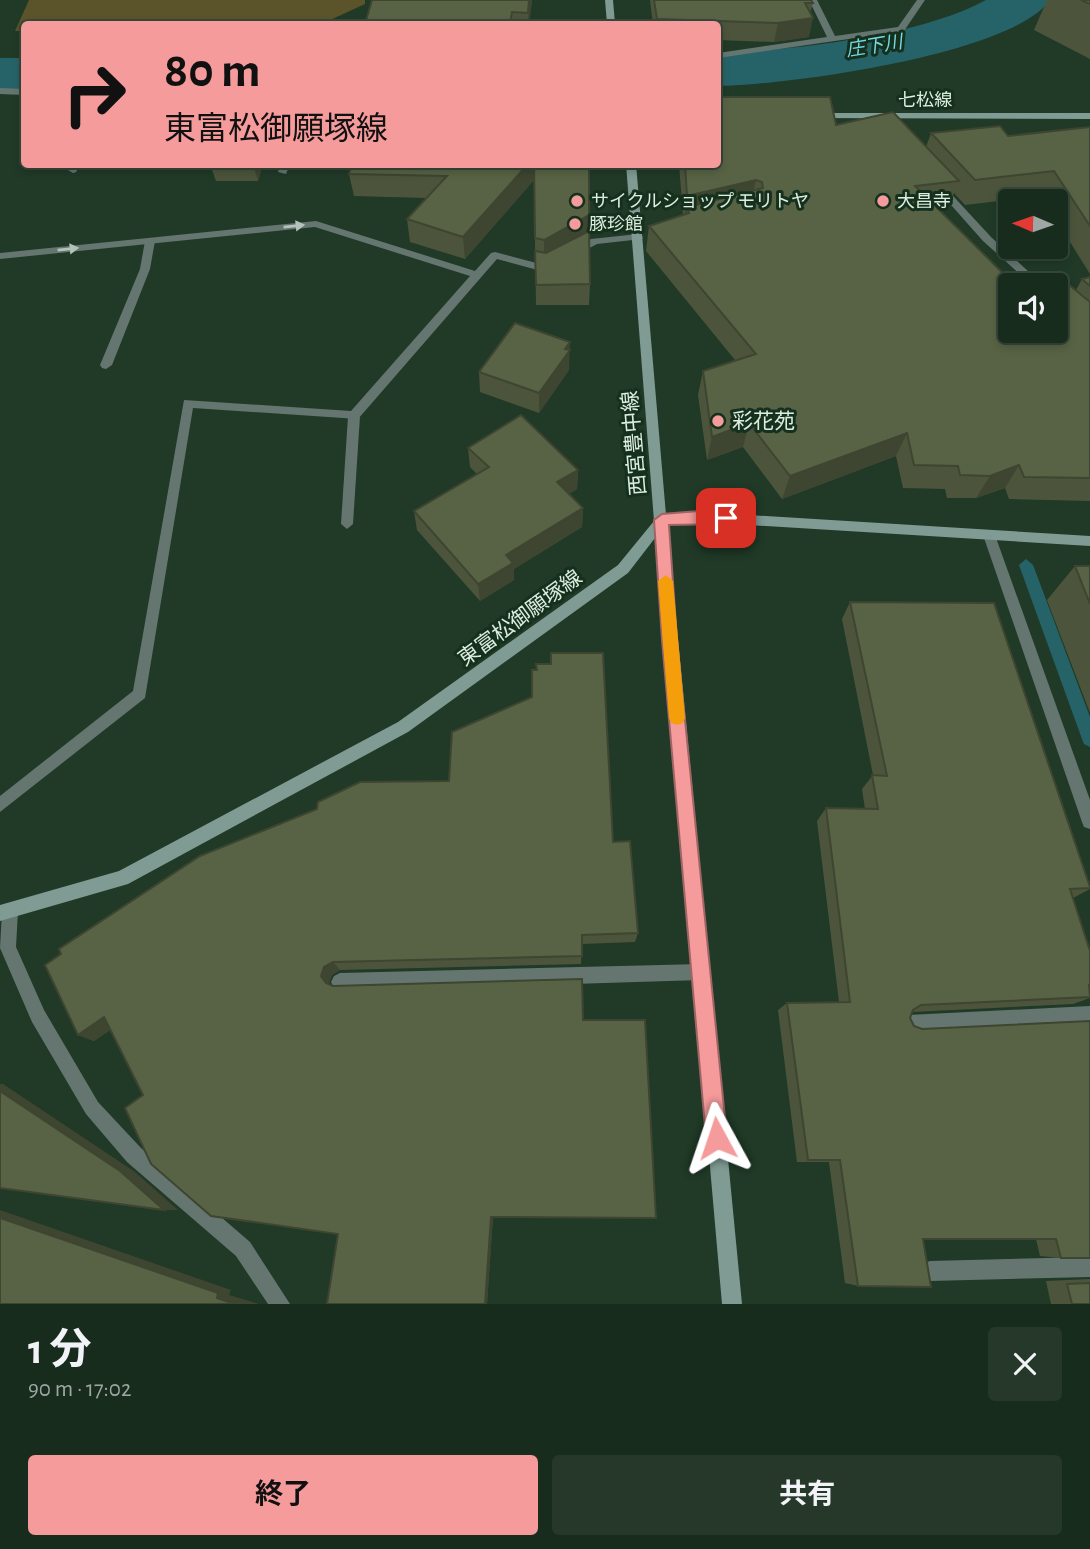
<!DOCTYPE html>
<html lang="ja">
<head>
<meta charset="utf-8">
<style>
  body { margin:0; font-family:"Alegreya Sans","Noto Sans JP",sans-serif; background:#25382a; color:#f1f3f6; height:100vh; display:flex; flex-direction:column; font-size:26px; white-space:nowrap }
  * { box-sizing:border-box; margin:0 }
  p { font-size:23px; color:#9fa7a4 }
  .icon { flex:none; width:38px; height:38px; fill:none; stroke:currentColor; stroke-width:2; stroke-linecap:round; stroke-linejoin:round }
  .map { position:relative; height:1304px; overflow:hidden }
  .panel { display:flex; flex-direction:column; background:#182c1d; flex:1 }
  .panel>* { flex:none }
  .top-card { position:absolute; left:21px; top:21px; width:700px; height:147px; border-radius:7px; box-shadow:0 4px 10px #0003,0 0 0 2px #36483b; background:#f59b9b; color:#111; overflow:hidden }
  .needle { width:46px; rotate:272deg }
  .tools { position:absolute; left:998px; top:189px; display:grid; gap:14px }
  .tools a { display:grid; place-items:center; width:70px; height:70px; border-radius:7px; background:#182c1d; box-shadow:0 4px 10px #0003,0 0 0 2px #36483b; font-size:35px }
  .pin { position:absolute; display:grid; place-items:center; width:60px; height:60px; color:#fff; margin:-30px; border-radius:14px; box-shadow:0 4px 10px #0006 }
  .me { position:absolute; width:77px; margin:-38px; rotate:355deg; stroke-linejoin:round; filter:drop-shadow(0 0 5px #0008) }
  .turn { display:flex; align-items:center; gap:24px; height:147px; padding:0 28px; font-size:32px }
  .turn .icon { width:91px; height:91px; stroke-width:2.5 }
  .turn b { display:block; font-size:49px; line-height:60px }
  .round { display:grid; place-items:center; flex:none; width:74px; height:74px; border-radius:7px; background:#25382a }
  .overview { display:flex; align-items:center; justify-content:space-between; height:119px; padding:0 28px }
  h1 { font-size:42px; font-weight:700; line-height:52px }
  .button { display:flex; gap:14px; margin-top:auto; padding:14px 28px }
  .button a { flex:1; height:80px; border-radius:7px; background:#f59b9b; color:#111; font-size:28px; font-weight:700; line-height:80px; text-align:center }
  .button a+a { background:#25382a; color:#f1f3f6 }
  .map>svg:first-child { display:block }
  .green { fill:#5b5329 }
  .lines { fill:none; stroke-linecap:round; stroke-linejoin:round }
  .stream { fill:#266369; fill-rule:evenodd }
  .river { fill:#266369; fill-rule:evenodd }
  .lane { fill:#657671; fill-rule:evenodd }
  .street { fill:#657671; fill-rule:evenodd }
  .secondary { fill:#7f9b94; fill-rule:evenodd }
  .wall { fill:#4c553b }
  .shaded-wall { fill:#3e4530 }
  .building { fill:#586345; stroke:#3e4530; stroke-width:2 }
  .oneway { fill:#b3c3b9 }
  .route { fill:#f59b9b; stroke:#9f6565; stroke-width:2 }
  .slow { fill:#f59e0b }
  .poi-dot { fill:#f59b9b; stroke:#15301d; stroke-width:2.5 }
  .labels { text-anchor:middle; stroke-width:6; stroke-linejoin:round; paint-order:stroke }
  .far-street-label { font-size:18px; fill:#ddede0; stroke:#15301d }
  .far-poi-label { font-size:18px; fill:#ddede0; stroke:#15301d; text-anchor:start }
  .far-water-label { font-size:19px; font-style:italic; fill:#76d8e2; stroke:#15301d }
  .poi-label { font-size:21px; fill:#ddede0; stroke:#15301d; text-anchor:start }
  .street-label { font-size:21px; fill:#ddede0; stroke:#15301d }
</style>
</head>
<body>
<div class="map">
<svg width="1090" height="1304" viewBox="0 0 1090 1304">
  <rect width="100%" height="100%" fill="#203a27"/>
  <path class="green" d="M29,0H365V4L328,21L327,24H24V31H15Z"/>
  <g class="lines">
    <path class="stream" d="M1026,559L1033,565L1090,717V747L1084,744L1082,739L1019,565Z"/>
    <g class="river">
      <path d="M986,0H1050C1011,55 786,85 718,86V54C795,49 918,37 986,0Z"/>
      <rect x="0" y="58" width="24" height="34"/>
    </g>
    <g class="lane">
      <path d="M71,164H81L76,172L73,173L68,170Z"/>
      <path d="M280,164H290L286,174L278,172Z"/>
      <path d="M150,238L155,241L150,269L112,365L106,369L102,368L100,365L140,269L145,241Z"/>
      <path d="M354,412L360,416L353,524L347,529L341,524L348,416Z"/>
      <path d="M701,964L707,966L709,972L707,978L701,980L340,991L334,988L331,982L334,976L340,973Z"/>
      <path d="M1090,1006V1024L908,1033L902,1030L899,1024L902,1018L908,1015Z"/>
      <path d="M1090,1257V1277L930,1281L923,1278L920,1271L923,1264L930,1261Z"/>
    </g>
    <g class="street">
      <path d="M809,0H817L835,36L898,27L917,0H925L904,31L718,58V53L827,37Z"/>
      <path d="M0,88L24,89V95L0,94Z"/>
      <path d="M936,184H942L991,237L1043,285H1032L983,241L936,188Z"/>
      <path d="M316,221L475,271L491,253L495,252L544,265L550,263L555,266L545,272L497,259L358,419L193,408L145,698L0,812V796L133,691L184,400L351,411L470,276L315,227L0,259V253Z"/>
      <path d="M638,234L643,237L642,239L597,244L574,256L569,253L591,239Z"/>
      <path d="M989,530L995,535L1090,800V829L1084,827L1082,822L983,535Z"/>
      <path d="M10,903L16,905L18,911L16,947L44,1010L98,1102L141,1148L250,1242L290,1304H268L236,1256L127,1162L86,1114L32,1022L0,948L2,911L4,905Z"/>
    </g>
    <g class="secondary">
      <path d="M605,0H613L615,24H607Z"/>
      <path d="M817,113H1090V119L814,118L812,116Z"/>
      <path d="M626,164H636L666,515L699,512L1090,536V546L699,522L667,525L742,1304H722L655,538L628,573L408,732L128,884L0,921V905L119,871L398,722L618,565L654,521Z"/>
    </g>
  </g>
  <g class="wall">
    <path d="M372,0H532L529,24H365Z"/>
    <path d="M650,0H811L813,3L810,13L809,37L774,42L718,40V24H653Z"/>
    <path d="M1047,0H1090V59L1034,30Z"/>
    <path d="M722,97L926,147L931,133L1008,136L1090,127V274L1055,218V201H1045L1042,196L965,205L954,193L948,207L937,208L1010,331L1076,290L1082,279L1090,277V501L1009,499L1005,488L976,498H947L945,489L903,488L896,456L782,499L743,447L707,460L698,395L703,371L735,360L646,251L649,226L683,215L679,164H718Z"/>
    <path d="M210,164H263L258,181H216Z"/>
    <path d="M589,164L590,284L589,305H536L534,180L465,259L410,242L407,219L426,198L354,196L349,174Z"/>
    <path d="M569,370L539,413L480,392L479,372Z"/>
    <path d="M468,448L578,470L577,489L569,494L583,508L582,527L514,569V580L480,601L417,530L414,511L477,474L470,467Z"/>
    <path d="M1075,566H1090V713L1047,600Z"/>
    <path d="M850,602L1090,889L1073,898L1090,951V998L1073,1004L912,1012L910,1018L914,1026L922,1029L1090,1021L1061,1258L1040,1256L1036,1239H923L858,1286L845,1283L829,1162H797L778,1010L787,1003L839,1002L817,821L826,808L865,809L862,789L873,775L842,619Z"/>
    <path d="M551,653L613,842L638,933L635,942L582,944L581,964L340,970L332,975L329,983L493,1217L487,1304L338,1234L143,1095L110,1030L94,1041L78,1035L449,781L532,697L537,670L551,664Z"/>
    <path d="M1090,1279V1304H1051L1046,1281Z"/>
  </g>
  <g class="shaded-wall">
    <path d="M529,0H532L529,24H528Z"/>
    <path d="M813,18L809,37L774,42L778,23Z"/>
    <path d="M253,164H263L258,181Z"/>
    <path d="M528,164H534V180L465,259L463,237Z"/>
    <path d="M756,180L750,205L688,207L686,220L684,221L687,196Z"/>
    <path d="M589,215L588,238L544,262V240Z"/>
    <path d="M570,342L569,370L539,413V393Z"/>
    <path d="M749,423L743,447L707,460L712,437Z"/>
    <path d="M907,433L896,456L782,499L790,476Z"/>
    <path d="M1019,465L1005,488L976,498L990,476Z"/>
    <path d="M578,470L577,489L557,501V482Z"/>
    <path d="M583,508L582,527L514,569V580L480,601L478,584L506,555Z"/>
    <path d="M333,962L340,970L332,975L329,983L333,990L326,983L321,976L324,967Z"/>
    <path d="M104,1017L119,1023L94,1041L78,1035Z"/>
    <path d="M0,1084H3L135,1172L178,1210H164L0,1091Z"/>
    <path d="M0,1210L231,1290L229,1295L259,1304H234L217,1298L0,1218Z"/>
    <path d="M493,1216L487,1304H485L491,1217Z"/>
  </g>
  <g class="building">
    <path d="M372,0H529L528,13L512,12L510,24H365Z"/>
    <path d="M654,0H811L813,3H805L813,18L778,23L657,19Z"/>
    <path d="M1081,0H1090V4Z"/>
    <path d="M718,86H720L722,97H830L836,125L893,112L959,181L915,186L1015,285H1010V331H1055V287L1068,284L1090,302V478L1024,477L1019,465L990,476L960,475L958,466L914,465L907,433L790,476L749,423L712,437L703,371L756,354L649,226L689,213L688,207L763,188L762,182L756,180L687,196L685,164H718Z"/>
    <path d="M1000,126L1008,136L1090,127V226L1054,171L975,180L931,133Z"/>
    <path d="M352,164H528L463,237L407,219L447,176L349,174Z"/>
    <path d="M534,164H589V215L544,240L535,238Z"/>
    <path d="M589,231L590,284L536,285L535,251L546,253Z"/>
    <path d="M1090,277V286L1082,279Z"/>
    <path d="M515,323L570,342L565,349L570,350L539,393L479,372Z"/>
    <path d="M521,415L578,470L557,482L583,508L506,555L513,563L478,584L414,511L489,467L468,448Z"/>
    <path d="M1075,566H1090V604Z"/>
    <path d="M850,602L994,603L1090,887V888L1070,889L1090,951V985H1089L1090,997L921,1005L913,1010L910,1018L914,1026L922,1029L1090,1021V1258H1061L1056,1239H923L931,1287L858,1286L840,1160H808L787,1003L850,1002L826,808L878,809L872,775L887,776Z"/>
    <path d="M551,653H603L613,842L630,841L638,933L582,935V956L333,962L324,967L321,976L326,983L333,986L582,979L583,1020H645L656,1218L491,1217L485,1304H327L338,1234L211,1216L151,1164L125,1108L143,1095L104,1017L78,1035L45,965L61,954L59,949L200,856L317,809L318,802L360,782L449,781L452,732L532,697V670H537L536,664H551Z"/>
    <path d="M0,1091L120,1171L164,1210L0,1188Z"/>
    <path d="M0,1218L218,1293L217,1298L234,1304H0Z"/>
    <path d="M1090,1283V1304H1072L1067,1284Z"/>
  </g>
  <defs><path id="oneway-solid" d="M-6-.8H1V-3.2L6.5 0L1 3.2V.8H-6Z" transform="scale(1.75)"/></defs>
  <g class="oneway">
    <use href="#oneway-solid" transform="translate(294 226) rotate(-6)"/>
    <use href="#oneway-solid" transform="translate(68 249) rotate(-6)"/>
  </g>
  <path class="route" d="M699,511L726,513L733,518L726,524L669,525L677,640L727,1138L724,1145L717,1149L709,1145L706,1138L662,640L654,520L662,514Z"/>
  <path class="slow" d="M666,575L673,581L685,718L683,723L677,725L671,723L669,718L658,581Z"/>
  <g class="poi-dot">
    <circle cx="577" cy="201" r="7"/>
    <circle cx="883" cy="201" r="7"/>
    <circle cx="575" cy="224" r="7"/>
    <circle cx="718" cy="421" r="7"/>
  </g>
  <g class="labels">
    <g class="far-street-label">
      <text x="925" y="106">七松線</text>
    </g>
    <g class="far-poi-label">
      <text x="591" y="207">サイクルショップ モリトヤ</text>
      <text x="897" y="207">大昌寺</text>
      <text x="589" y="230">豚珍館</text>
    </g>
    <g class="far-water-label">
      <text transform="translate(874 45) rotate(-9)" y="7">庄下川</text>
    </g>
    <g class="poi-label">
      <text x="732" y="428">彩花苑</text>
    </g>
    <g class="street-label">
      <text transform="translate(634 443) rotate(-95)" y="7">西宮豊中線</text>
      <text transform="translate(520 618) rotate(-36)" y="7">東富松御願塚線</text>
    </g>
  </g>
</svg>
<div class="tools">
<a><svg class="needle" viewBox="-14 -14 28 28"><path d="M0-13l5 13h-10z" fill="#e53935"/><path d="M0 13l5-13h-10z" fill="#9fa7a4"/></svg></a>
<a><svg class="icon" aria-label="sound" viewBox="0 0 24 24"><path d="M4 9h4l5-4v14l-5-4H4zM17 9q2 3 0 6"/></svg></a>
</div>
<div class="pin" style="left:726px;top:518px;background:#d93025"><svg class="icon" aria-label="arrive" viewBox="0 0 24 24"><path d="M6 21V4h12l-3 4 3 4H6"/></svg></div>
<svg class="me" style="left:717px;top:1138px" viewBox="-20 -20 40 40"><path d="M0-17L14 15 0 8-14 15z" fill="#f59b9b" stroke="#fff" stroke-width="4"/></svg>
<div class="top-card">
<div class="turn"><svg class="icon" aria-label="right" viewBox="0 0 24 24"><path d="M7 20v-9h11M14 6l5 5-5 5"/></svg><div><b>80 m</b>東富松御願塚線</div></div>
</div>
</div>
<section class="panel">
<div class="overview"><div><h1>1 分</h1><p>90 m · 17:02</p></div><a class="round"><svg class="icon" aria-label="close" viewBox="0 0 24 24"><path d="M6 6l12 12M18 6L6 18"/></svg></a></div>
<div class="button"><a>終了</a><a>共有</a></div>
</section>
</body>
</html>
